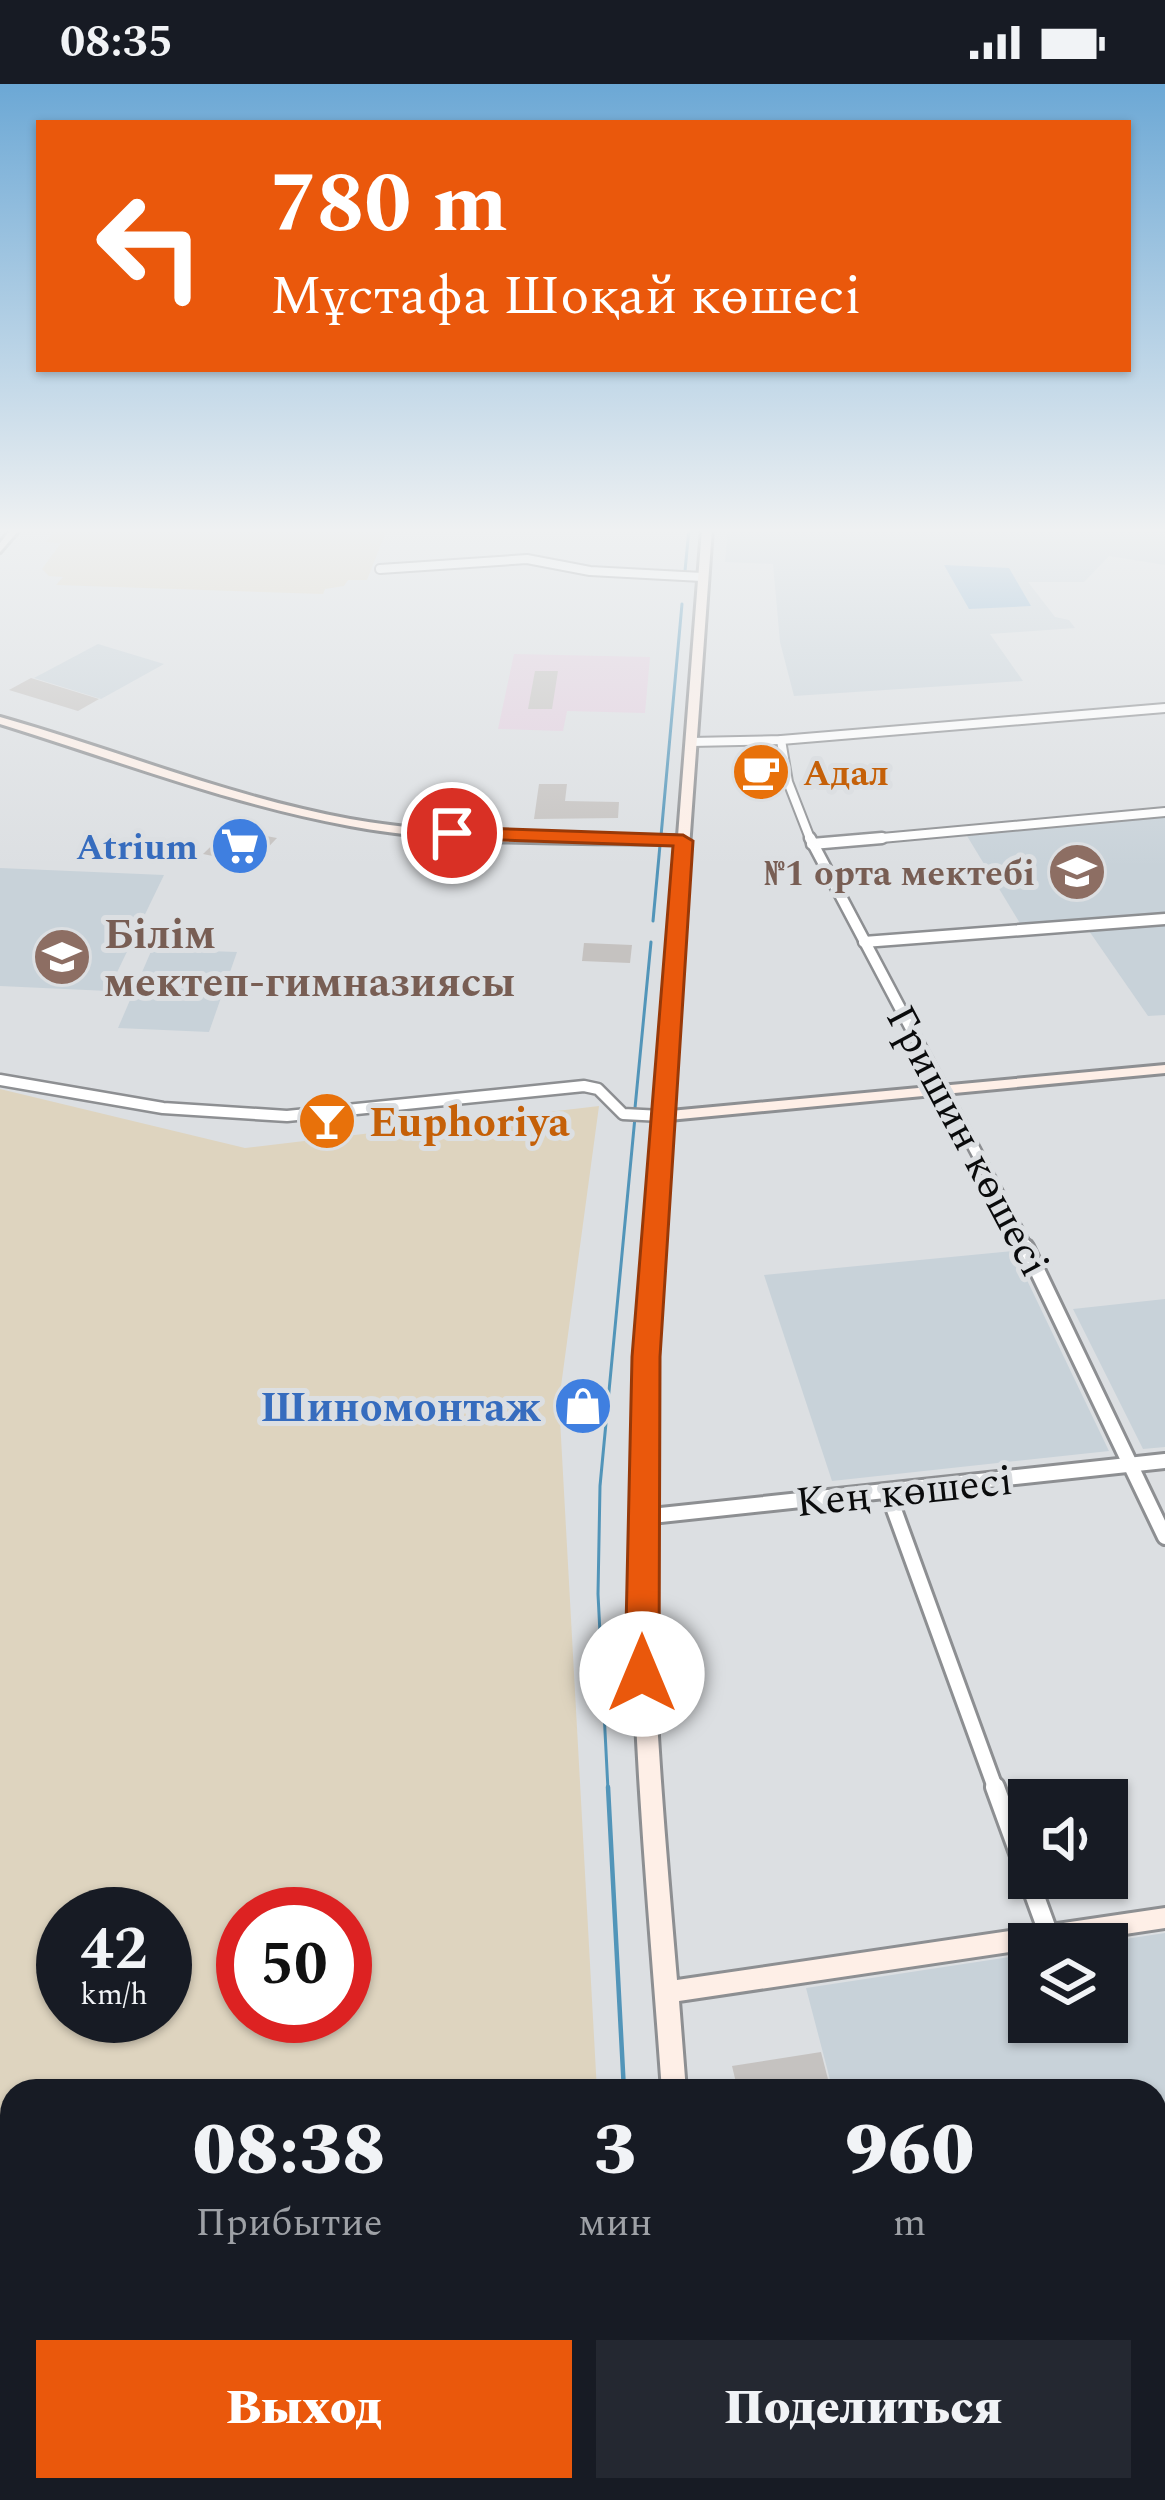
<!DOCTYPE html>
<html lang="ru">
<head>
<meta charset="utf-8">
<style>
  body { margin:0; font-family:Spectral,serif; background:#242831; color:#f1f3f6; height:100vh; display:flex; flex-direction:column; font-size:45px; white-space:nowrap }
  * { box-sizing:border-box; margin:0 }
  p { font-size:39px; color:#9ea1a6 }
  .icon { flex:none; width:66px; height:66px; fill:none; stroke:currentColor; stroke-width:2; stroke-linecap:round; stroke-linejoin:round }
  .map { position:relative; flex:1; overflow:hidden }
  .side { position:absolute; left:0px; top:1995px; width:1167px; height:423px; display:flex; flex-direction:column; background:#171b24; border-radius:36px 36px 0 0; box-shadow:0 3px 9px #0004 }
  .side>* { flex:none }
  .guide { position:absolute; left:36px; top:36px; width:1095px; height:252px; border-radius:0px; box-shadow:0 3px 9px #0004; background:#ea580c; color:#fff; overflow:hidden }
  .buttons { position:absolute; left:1008px; top:1695px; display:grid; gap:24px }
  .buttons a { display:grid; place-items:center; width:120px; height:120px; border-radius:0px; background:#171b24; box-shadow:0 3px 9px #0004; font-size:60px }
  .speed { position:absolute; left:36px; top:1803px; display:flex; gap:24px; font-size:60px; font-weight:700; text-align:center }
  .speed>* { display:grid; place-content:center; width:156px; height:156px; border-radius:50%; background:#171b24; box-shadow:0 3px 9px #0004; line-height:1 }
  .speed small { font-size:30px; font-weight:400 }
  .speed .limit { border:18px solid #d22; background:#fff; color:#111 }
  .pin { position:absolute; display:grid; place-items:center; width:102px; height:102px; color:#fff; margin:-51px; border:6px solid #fff; border-radius:50%; box-shadow:0 3px 12px #0007 }
  .me { position:absolute; width:132px; margin:-66px; rotate:0deg; stroke-linejoin:round; filter:drop-shadow(0 0 9px #0008) }
  .turn { display:flex; align-items:center; gap:42px; height:252px; padding:0 36px; font-size:54px }
  .turn .icon { width:156px; height:156px; stroke-width:2.5 }
  .turn b { display:block; font-size:84px; line-height:102px }
  .eta { display:flex; justify-content:space-evenly; align-items:center; height:204px; text-align:center }
  .eta b { font-size:72px; font-weight:800; line-height:84px }
  .button { display:flex; gap:24px; margin-top:auto; padding:24px 36px }
  .button a { flex:1; height:138px; border-radius:0px; background:#ea580c; color:#fff; font-size:48px; font-weight:800; line-height:138px; text-align:center }
  .button a+a { background:#242831; color:#f1f3f6 }
  .status { display:flex; justify-content:space-between; align-items:center; height:84px; padding:0 60px; background:#171b24; direction:ltr }
  .status svg { height:33px; fill:currentColor }
  .map>svg:first-child { display:block }
  .built { fill:#c8d2d9 }
  .industrial { fill:#ded4bf; fill-rule:evenodd }
  .medical { fill:#e2cede }
  .green { fill:#8bb4d3 }
  .lines { fill:none; stroke-linecap:round; stroke-linejoin:round }
  .stream-far1 { stroke:#5295b9; stroke-width:3 }
  .stream { stroke:#5295b9; stroke-width:4.5 }
  .building { fill:#c5c2c0 }
  .street-far3-casing { stroke:#8d8f92; stroke-width:12 }
  .street-far2-casing { stroke:#8d8f92; stroke-width:15 }
  .street-far1-casing { stroke:#8d8f92; stroke-width:20 }
  .street-casing { stroke:#8d8f92; stroke-width:24 }
  .secondary-casing { stroke:#8d8f92; stroke-width:6 }
  .street-far3 { stroke:#fff; stroke-width:8 }
  .street-far2 { stroke:#fff; stroke-width:10 }
  .street-far1 { stroke:#fff; stroke-width:14 }
  .street { stroke:#fff; stroke-width:18 }
  .secondary { fill:#feefe7; fill-rule:evenodd }
  .route { fill:#ea580c; stroke:#983908; stroke-width:3 }
  .labels { text-anchor:middle; stroke-width:10; stroke-linejoin:round; paint-order:stroke }
  .far-food-label { font-size:36px; font-weight:bold; fill:#c56008; stroke:#dcdfe2; text-anchor:start }
  .far-shop-label { font-size:36px; font-weight:bold; fill:#366cbe; stroke:#dcdfe2; text-anchor:end }
  .far-education-label { font-size:36px; font-weight:bold; fill:#785e54; stroke:#dcdfe2; text-anchor:end }
  .education-label { font-size:42px; font-weight:bold; fill:#785e54; stroke:#dcdfe2; text-anchor:start }
  .food-label { font-size:42px; font-weight:bold; fill:#c56008; stroke:#dcdfe2; text-anchor:start }
  .street-label { font-size:42px; fill:#0a0b0c; stroke:#dcdfe2 }
  .shop-label { font-size:42px; font-weight:bold; fill:#366cbe; stroke:#dcdfe2; text-anchor:end }
</style>
</head>
<body>
<div class="status"><b>08:35</b><svg viewBox="0 0 49 12"><path d="M0 12V9h3v3zM5 12V6h3v6zM10 12V3h3v9zM15 12V0h3v12zM26 1h20v11H26zM47 4h2v5h-2z"/></svg></div>
<div class="map">
<svg width="1165" height="2416" viewBox="0 0 1165 2416">
  <rect width="100%" height="100%" fill="#dcdfe2"/>
  <g class="built">
    <path d="M728,445H1165V481L1109,472L1084,498H1028L1055,533L1069,536L1075,544L990,550L1023,597L794,612L780,558L773,480L725,478Z"/>
    <path d="M98,560L164,580L101,615L34,594Z"/>
    <path d="M1165,731V829L1021,841L964,747Z"/>
    <path d="M0,784L164,791L108,907L0,902Z"/>
    <path d="M1165,838V931L1148,932L1087,844Z"/>
    <path d="M152,865L237,868L209,948L118,944Z"/>
    <path d="M1013,1167L1109,1367L832,1397L764,1191Z"/>
    <path d="M1165,1215V1363L1143,1365L1073,1225Z"/>
    <path d="M1165,1849V2189L1155,2191V2007H833L806,1904L1029,1870V1938H1107V1860H1092Z"/>
  </g>
  <g class="industrial">
    <path d="M56,445H387L367,496H348L344,502L325,505L323,510L56,501L63,493L49,492L42,485L61,459L46,458Z"/>
    <path d="M0,1005L245,1064L599,1022L559,1317L597,2007H12V2288L0,2282ZM165,1830V1932H63V1830ZM345,1830V1932H243V1830Z"/>
    <path d="M264,2406H635L636,2416H285Z"/>
  </g>
  <path class="medical" d="M514,570L650,573L645,629L567,627L563,647L498,645Z"/>
  <path class="green" d="M944,481L1009,484L1031,522L969,525Z"/>
  <g class="lines">
    <g class="stream-far1">
      <path d="M685,487L689,445"/>
      <path d="M661,752L682,520"/>
      <path d="M653,837L660,761"/>
      <path d="M635,1024L651,858"/>
      <path d="M608,1706L598,1510L600,1402L635,1033"/>
    </g>
    <g class="stream">
      <path d="M608,1703L624,2007"/>
      <path d="M651,2406V2416"/>
    </g>
  </g>
  <g class="building">
    <path d="M535,587H558L552,625H528Z"/>
    <path d="M31,594L99,615L78,627L9,606Z"/>
    <path d="M539,700H567L565,717L619,718L618,734L534,735Z"/>
    <path d="M229,745L277,754L252,780L203,770Z"/>
    <path d="M584,859L632,861L630,879L582,877Z"/>
    <path d="M821,1968L831,2007H738L732,1982Z"/>
  </g>
  <g class="lines">
    <defs>
      <g id="street-far3">
        <path d="M380,485L527,475L590,487L702,493"/>
        <path d="M781,656L788,698L811,757"/>
        <path d="M691,658L781,656L1165,624"/>
        <path d="M849,757L1165,728"/>
      </g>
      <g id="street-far2">
        <path d="M810,754L1028,1166"/>
        <path d="M812,760L882,754"/>
        <path d="M864,858L1165,835"/>
        <path d="M0,996L163,1024L287,1032L584,1002L598,1005L623,1030L662,1032"/>
      </g>
      <g id="street-far1">
        <path d="M1026,1163L1165,1453"/>
        <path d="M888,1409L996,1706"/>
        <path d="M642,1433L1165,1377"/>
      </g>
      <path id="street" d="M995,1703L1049,1851"/>
      <g id="secondary">
        <path d="M11,445H20L0,468V459Z"/>
        <path d="M702,445H712L670,1027L1165,981V989L669,1036C658,1191 649,1347 652,1503C654,1634 666,1765 677,1896L1165,1824V1844L1059,1860H1029V1865L679,1917L686,2007H662C650,1838 633,1667 632,1497C632,1251 656,1005 678,760C569,758 458,762 350,742C230,720 116,676 0,640V633C117,666 230,713 350,735C458,754 569,751 678,752Z"/>
        <rect x="682" y="2406" width="28" height="10"/>
        <path d="M716,2406H744L748,2416H720Z"/>
      </g>
    </defs>
    <use href="#street-far3" class="street-far3-casing"/>
    <use href="#street-far2" class="street-far2-casing"/>
    <use href="#street-far1" class="street-far1-casing"/>
    <use href="#street" class="street-casing"/>
    <use href="#secondary" class="secondary-casing"/>
    <use href="#street-far3" class="street-far3"/>
    <use href="#street-far2" class="street-far2"/>
    <use href="#street-far1" class="street-far1"/>
    <use href="#street" class="street"/>
    <use href="#secondary" class="secondary"/>
  </g>
  <linearGradient id="sky" x2="0" y2="1"><stop stop-color="#6ca8d5"/><stop offset="0.57" stop-color="#eff1f2"/><stop offset="1" stop-color="#eff1f2" stop-opacity="0"/></linearGradient>
  <rect width="1165" height="783" fill="url(#sky)"/>
  <path class="route" d="M452,743L683,751L693,757L660,1273L659,1590L654,1599L642,1603L630,1599L625,1590L632,1273L673,762L444,754L441,749Z"/>
  <defs>
    <symbol id="cafe-disc" viewBox="-11 -11 22 22"><circle r="9.5" fill="#e8710a" stroke="#dcdfe2"/><path d="M-5.5-4.5H6V0H3Q3 3.5 0 3.5H-2.5Q-5.5 3.5-5.5 0ZM3-3.2v2h1.7v-2ZM-6 4.5H4V6H-6Z" fill="#fff"/></symbol>
    <symbol id="supermarket-disc" viewBox="-11 -11 22 22"><circle r="9.5" fill="#3f7fe0" stroke="#dcdfe2"/><path d="M-6-5.5h2.5l.6 2H6L4.5 2H-2.5L-4.4-4H-6ZM-1.5 3.2a1.3 1.3 0 1 0 .1 0ZM3 3.2a1.3 1.3 0 1 0 .1 0Z" fill="#fff"/></symbol>
    <symbol id="school-disc" viewBox="-11 -11 22 22"><circle r="9.5" fill="#8d6e63" stroke="#dcdfe2"/><path d="M0-5L7-2L0 1L-7-2ZM-4 1L0 2.5L4 1V4Q0 6-4 4Z" fill="#fff"/></symbol>
    <symbol id="bar-disc" viewBox="-11 -11 22 22"><circle r="9.5" fill="#e8710a" stroke="#dcdfe2"/><path d="M-6-5H6L.8 .8V4.5H3.5V6h-7V4.5H-.8V.8Z" fill="#fff"/></symbol>
    <symbol id="shop-disc" viewBox="-11 -11 22 22"><circle r="9.5" fill="#3f7fe0" stroke="#dcdfe2"/><path d="M-5-2.5h2.3a2.7 3.5 0 0 1 5.4 0H5L5.5 6h-11ZM-1.5-2.5h3a1.5 2.3 0 0 0-3 0Z" fill="#fff"/></symbol>
  </defs>
  <g fill-rule="evenodd">
    <use href="#cafe-disc" x="728" y="655" width="66" height="66"/>
    <use href="#supermarket-disc" x="207" y="729" width="66" height="66"/>
    <use href="#school-disc" x="1044" y="755" width="66" height="66"/>
    <use href="#school-disc" x="29" y="840" width="66" height="66"/>
    <use href="#bar-disc" x="294" y="1004" width="66" height="66"/>
    <use href="#shop-disc" x="550" y="1289" width="66" height="66"/>
  </g>
  <g class="labels">
    <g class="far-food-label">
      <text x="803" y="701">Адал</text>
    </g>
    <g class="far-shop-label">
      <text x="198" y="775">Atrium</text>
    </g>
    <g class="far-education-label">
      <text x="1035" y="801">№1 орта мектебі</text>
    </g>
    <g class="education-label">
      <text x="104" y="864">Білім<tspan x="104" dy="48">мектеп-гимназиясы</tspan></text>
    </g>
    <g class="food-label">
      <text x="369" y="1052">Euphoriya</text>
    </g>
    <g class="street-label">
      <text transform="translate(969 1056) rotate(62)" y="15">Гришин көшесі</text>
      <text transform="translate(904 1406) rotate(-6)" y="15">Кең көшесі</text>
    </g>
    <g class="shop-label">
      <text x="541" y="1337">Шиномонтаж</text>
    </g>
  </g>
</svg>
<div class="buttons">
<a><svg class="icon" aria-label="sound" viewBox="0 0 24 24"><path d="M4 9h4l5-4v14l-5-4H4zM17 9q2 3 0 6"/></svg></a>
<a><svg class="icon" aria-label="layers" viewBox="0 0 24 24"><path d="M12 4l9 5-9 5-9-5zM3 14l9 5 9-5"/></svg></a>
</div>
<div class="speed"><div>42<small>km/h</small></div><div class="limit">50</div></div>
<div class="pin" style="left:452px;top:749px;background:#d93025"><svg class="icon" aria-label="arrive" viewBox="0 0 24 24"><path d="M6 21V4h12l-3 4 3 4H6"/></svg></div>
<svg class="me" style="left:642px;top:1590px" viewBox="-20 -20 40 40"><circle r="19" fill="#fff"/><path d="M0-13L10 11 0 6-10 11z" fill="#ea580c"/></svg>
<div class="guide">
<div class="turn"><svg class="icon" aria-label="left" viewBox="0 0 24 24"><path d="M17 20v-9H6M10 6l-5 5 5 5"/></svg><div><b>780 m</b>Мұстафа Шоқай көшесі</div></div>
</div>
<section class="side">
<div class="eta">
<div><b>08:38</b><p>Прибытие</p></div>
<div><b>3</b><p>мин</p></div>
<div><b>960</b><p>m</p></div>
</div>
<div class="button"><a>Выход</a><a>Поделиться</a></div>
</section>
</div>
</body>
</html>
